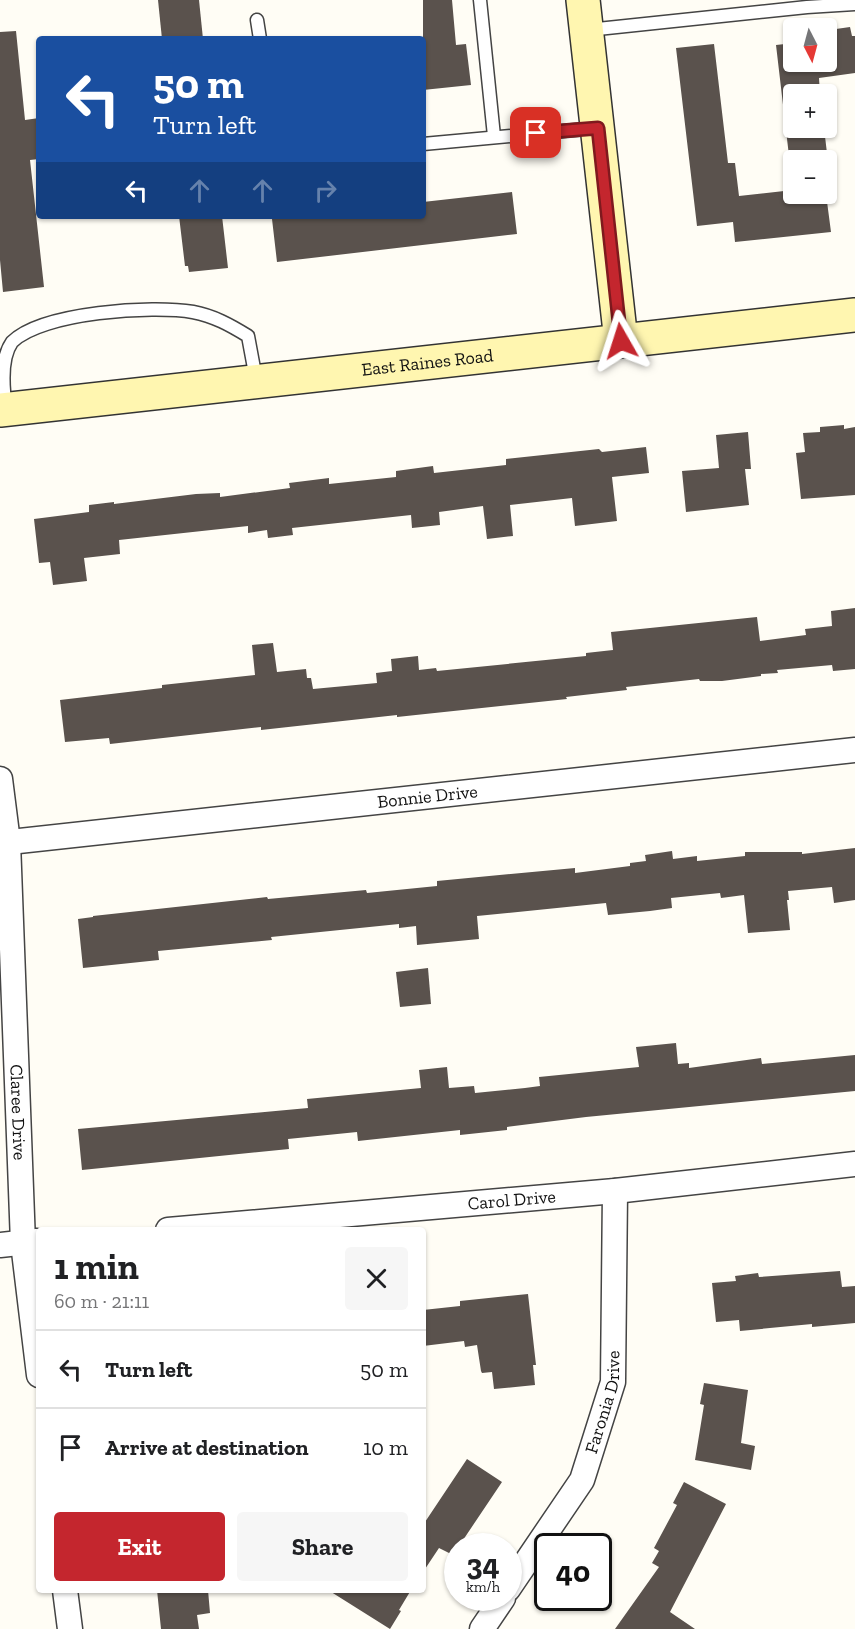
<!DOCTYPE html>
<html lang="en">
<head>
<meta charset="utf-8">
<style>
  body { margin:0; font-family:"Zilla Slab",serif; background:#f6f6f6; color:#202124; height:100vh; display:flex; flex-direction:column; font-size:22px; white-space:nowrap }
  * { box-sizing:border-box; margin:0 }
  p { font-size:20px; color:#757577 }
  .icon { flex:none; width:33px; height:33px; fill:none; stroke:currentColor; stroke-width:2; stroke-linecap:round; stroke-linejoin:round }
  .map { position:relative; flex:1; overflow:hidden }
  .sheet { position:absolute; left:36px; top:1227px; width:390px; height:366px; display:flex; flex-direction:column; background:#fff; border-radius:6px; box-shadow:0 2px 4px #0004 }
  .sheet>* { flex:none }
  .guide { position:absolute; left:36px; top:36px; width:390px; height:183px; border-radius:6px; box-shadow:0 2px 4px #0004; background:#1a4fa0; color:#fff; overflow:hidden }
  .needle { width:39px; rotate:174deg }
  .tools { position:absolute; left:783px; top:18px; display:grid; gap:12px }
  .tools a { display:grid; place-items:center; width:54px; height:54px; border-radius:6px; background:#fff; box-shadow:0 2px 4px #0004; font-size:30px }
  .speed { position:absolute; left:444px; top:1533px; display:flex; gap:12px; font-size:30px; font-weight:700; text-align:center }
  .speed>* { display:grid; place-content:center; width:78px; height:78px; border-radius:50%; background:#fff; box-shadow:0 2px 4px #0004; line-height:1 }
  .speed small { font-size:15px; font-weight:400 }
  .speed .limit { border:3px solid #111; border-radius:9px; background:#fff; color:#111 }
  .pin { position:absolute; display:grid; place-items:center; width:51px; height:51px; color:#fff; margin:-26px; border-radius:12px; box-shadow:0 3px 9px #0006 }
  .me { position:absolute; width:66px; margin:-33px; rotate:354deg; stroke-linejoin:round; filter:drop-shadow(0 0 4px #0008) }
  .turn { display:flex; align-items:center; gap:21px; height:126px; padding:0 18px; font-size:27px }
  .turn .icon { width:78px; height:78px; stroke-width:2.5 }
  .turn b { display:block; font-size:42px; line-height:51px }
  .lanes { display:flex; align-items:center; height:57px; padding:0 18px; background:#0003; justify-content:center; gap:30px; direction:ltr }
  .lanes .off { opacity:.35 }
  .round { display:grid; place-items:center; flex:none; width:63px; height:63px; border-radius:6px; background:#f6f6f6 }
  .summary { display:flex; align-items:center; justify-content:space-between; height:102px; padding:0 18px }
  h1 { font-size:36px; font-weight:700; line-height:45px }
  .action { display:flex; gap:12px; margin-top:auto; padding:12px 18px }
  .action a { flex:1; height:69px; border-radius:6px; background:#c4262e; color:#fff; font-size:24px; font-weight:700; line-height:69px; text-align:center }
  .action a+a { background:#f6f6f6; color:#202124 }
  ul { padding:0; list-style:none }
  li { display:flex; align-items:center; gap:18px; height:78px; padding:0 18px; border-top:2px solid #e0e0e0 }
  li div { flex:1 }
  li b { display:block; font-size:22px }
  li em { font-style:normal }
  .map>svg:first-child { display:block }
  .building { fill:#5a524d }
  .lines { fill:none; stroke-linecap:round; stroke-linejoin:round }
  .lane-casing { stroke:#444; stroke-width:15 }
  .street-casing { stroke:#444; stroke-width:27 }
  .secondary-casing { stroke:#333; stroke-width:36 }
  .lane { stroke:#fff; stroke-width:12 }
  .street { stroke:#fff; stroke-width:24 }
  .secondary { stroke:#fff6b0; stroke-width:33 }
  .route-casing { stroke:#7f191e; stroke-width:15 }
  .route { stroke:#c4262e; stroke-width:10 }
  .labels { text-anchor:middle; stroke-width:6; stroke-linejoin:round; paint-order:stroke }
  .street-label { font-size:18px; fill:#111; stroke:#fff }
</style>
</head>
<body>
<div class="map">
<svg width="855" height="1629" viewBox="0 0 855 1629">
  <rect width="100%" height="100%" fill="#fffdf5"/>
  <g class="building">
    <path d="M158,0H199L203,39H162Z"/>
    <path d="M423,0H452L456,45L466,44L471,85L423,90Z"/>
    <path d="M850,27L852,36H855V73L819,78L820,94H794V128H824L829,170H826V160H794V194H826L831,232L735,242L733,222L697,226L676,48L714,44L728,163H735L739,196L793,190L776,45L794,43V62H826V39L830,38L829,30Z"/>
    <path d="M16,31L25,120L39,118V159L30,160L44,287L3,292L0,260V32Z"/>
    <path d="M512,192L517,234L277,262L272,219L297,216H423V202Z"/>
    <path d="M179,216H222L228,268L189,272L188,266H185Z"/>
    <path d="M844,425V429L855,427V495L801,499L796,453L805,452L803,433L820,432V427Z"/>
    <path d="M748,432L751,469H745L749,505L686,512L682,471L719,468L716,435Z"/>
    <path d="M646,447L649,473L612,477L617,521L575,526L572,498L510,505L513,536L487,539L483,506L439,512L440,525L412,528L411,515L292,528L293,535L268,538L267,530L248,533V526L119,540L120,554L84,558L87,581L53,585L50,562L39,563L34,519L89,512V505L114,502V504L196,494L220,493V497L290,488L289,483L329,478V484L396,477V471L433,466L434,473L506,465V459L599,449L602,452Z"/>
    <path d="M855,608V669L833,671L832,665L777,670L778,673L761,674V676L722,681H700L699,679L626,687L627,690L566,697L567,699L397,717V715L261,730V727L110,744L109,738L65,742L60,700L162,688V685L255,675L252,645L273,643L277,672L306,669L307,678H311L313,689L377,683L376,673L392,671L391,659L418,656L419,670L436,668L437,671L586,656V653L613,650L611,632L757,617L760,641L806,635L805,629L832,626L831,611Z"/>
    <path d="M855,848V900L834,903L832,887L788,891L789,900H787L790,930L748,933L744,895L721,898L720,893L671,898L672,908L650,911L608,915L606,903L477,916L479,939L417,945L416,926L399,928V924L271,937L272,940L158,951L159,960L83,968L78,919L93,917V916L267,897L268,899L366,890L367,893L437,886V881L575,868V873L630,866V863L646,861L645,855L672,851L673,859L697,856V861L745,856V852H802V854Z"/>
    <path d="M428,968L431,1004L400,1007L396,972Z"/>
    <path d="M676,1043L678,1064L689,1063V1068L761,1058L762,1064L855,1055V1091L586,1117L507,1127V1130L460,1135V1130L358,1141L357,1132L288,1139L289,1149L82,1170L78,1129L308,1108L307,1099L421,1088L419,1070L447,1067L449,1088L474,1086L475,1093L525,1088L540,1086L539,1077L639,1067L636,1047Z"/>
    <path d="M840,1271L842,1287L855,1286V1323L812,1327V1324L740,1331L739,1320L716,1322L712,1283L736,1281L735,1276L758,1273L759,1277Z"/>
    <path d="M528,1294L536,1365H533L535,1385L494,1389L492,1372L482,1373L481,1371L477,1345L465,1347L464,1341L423,1346V1310L460,1306V1301Z"/>
    <path d="M704,1383L748,1390L741,1443L755,1446L751,1470L695,1460L704,1405L700,1404Z"/>
    <path d="M467,1459L502,1482L453,1555L439,1548L423,1572V1525Z"/>
    <path d="M684,1482L726,1504L670,1612L695,1629H615L659,1567L652,1563L659,1551L654,1548L677,1505L673,1503Z"/>
    <path d="M157,1590H208L210,1613L197,1615L199,1629H161Z"/>
    <path d="M328,1590H411L399,1610L401,1611L390,1629Z"/>
  </g>
  <g class="lines">
    <defs>
      <g id="lane">
        <path d="M480,0L494,136"/>
        <path d="M257,20L260,39"/>
        <path d="M588,30L807,7L855,4"/>
        <path d="M423,144L597,128"/>
        <path d="M6,408C3,388 0,359 12,342C42,312 153,305 193,312C214,316 230,325 248,336L256,379"/>
      </g>
      <g id="street">
        <path id="s1" d="M0,779L8,842L23,1243L39,1375"/>
        <path id="s2" d="M0,843L855,750"/>
        <path id="s3" d="M168,1230L615,1191L855,1164"/>
        <path d="M0,1245L37,1241"/>
        <path id="s4" d="M508,1589L582,1480L613,1382L615,1191"/>
        <path d="M65,1590L70,1629"/>
        <path d="M482,1629L503,1598"/>
      </g>
      <g id="secondary">
        <path d="M583,0L621,341"/>
        <path id="s5" d="M0,410L855,315"/>
      </g>
    </defs>
    <use href="#lane" class="lane-casing"/>
    <use href="#street" class="street-casing"/>
    <use href="#secondary" class="secondary-casing"/>
    <use href="#lane" class="lane"/>
    <use href="#street" class="street"/>
    <use href="#secondary" class="secondary"/>
  </g>
  <g class="lines">
    <defs>
      <path id="route" d="M536,133L598,128L621,341"/>
    </defs>
    <use href="#route" class="route-casing"/>
    <use href="#route" class="route"/>
  </g>
  <g class="labels">
    <g class="street-label">
      <text dy="6" stroke="none"><textPath href="#s5" startOffset="430">East Raines Road</textPath></text>
      <text dy="6" stroke="none"><textPath href="#s2" startOffset="430">Bonnie Drive</textPath></text>
      <text dy="6" stroke="none"><textPath href="#s1" startOffset="334">Claree Drive</textPath></text>
      <text dy="6" stroke="none"><textPath href="#s3" startOffset="345">Carol Drive</textPath></text>
      <text dy="6" stroke="none"><textPath href="#s4" startOffset="213">Faronia Drive</textPath></text>
    </g>
  </g>
</svg>
<div class="tools">
<a><svg class="needle" viewBox="-14 -14 28 28"><path d="M0-13l5 13h-10z" fill="#e53935"/><path d="M0 13l5-13h-10z" fill="#757577"/></svg></a>
<a>+</a>
<a>−</a>
</div>
<div class="speed"><div>34<small>km/h</small></div><div class="limit">40</div></div>
<div class="pin" style="left:536px;top:133px;background:#d93025"><svg class="icon" aria-label="arrive" viewBox="0 0 24 24"><path d="M6 21V4h12l-3 4 3 4H6"/></svg></div>
<svg class="me" style="left:621px;top:341px" viewBox="-20 -20 40 40"><path d="M0-17L14 15 0 8-14 15z" fill="#c4262e" stroke="#fff" stroke-width="4"/></svg>
<div class="guide">
<div class="turn"><svg class="icon" aria-label="left" viewBox="0 0 24 24"><path d="M17 20v-9H6M10 6l-5 5 5 5"/></svg><div><b>50 m</b>Turn left</div></div>
<div class="lanes"><svg class="icon" aria-label="left" viewBox="0 0 24 24"><path d="M17 20v-9H6M10 6l-5 5 5 5"/></svg><svg class="icon off" aria-label="ahead" viewBox="0 0 24 24"><path d="M12 20V5M6 11l6-6 6 6"/></svg><svg class="icon off" aria-label="ahead" viewBox="0 0 24 24"><path d="M12 20V5M6 11l6-6 6 6"/></svg><svg class="icon off" aria-label="right" viewBox="0 0 24 24"><path d="M7 20v-9h11M14 6l5 5-5 5"/></svg></div>
</div>
<section class="sheet">
<div class="summary"><div><h1>1 min</h1><p>60 m · 21:11</p></div><a class="round"><svg class="icon" aria-label="close" viewBox="0 0 24 24"><path d="M6 6l12 12M18 6L6 18"/></svg></a></div>
<ul>
<li><svg class="icon" aria-label="left" viewBox="0 0 24 24"><path d="M17 20v-9H6M10 6l-5 5 5 5"/></svg><div><b>Turn left</b></div><em>50 m</em></li>
<li><svg class="icon" aria-label="arrive" viewBox="0 0 24 24"><path d="M6 21V4h12l-3 4 3 4H6"/></svg><div><b>Arrive at destination</b></div><em>10 m</em></li>
</ul>
<div class="action"><a>Exit</a><a>Share</a></div>
</section>
</div>
</body>
</html>
